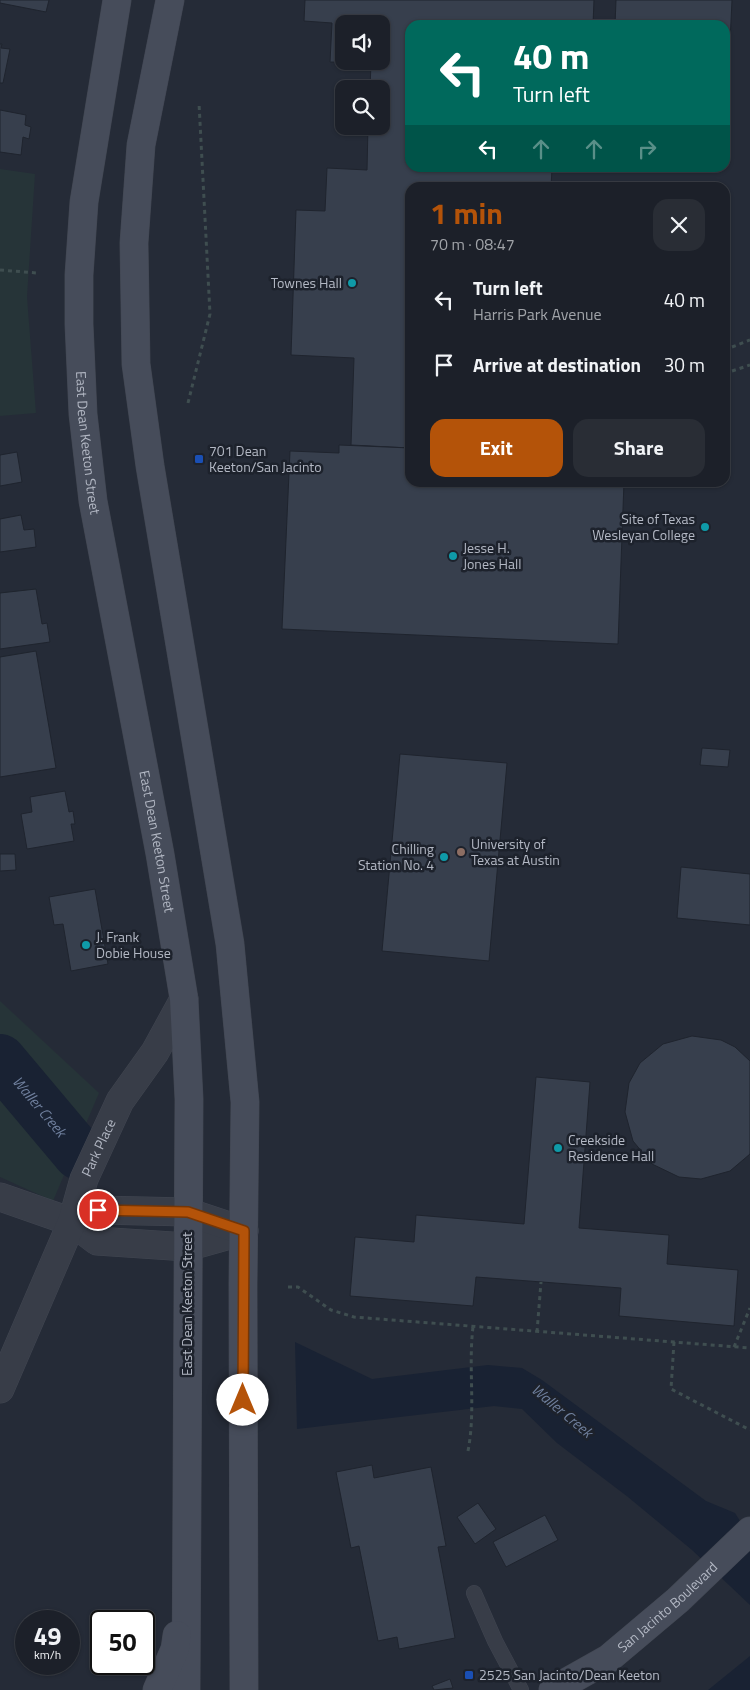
<!DOCTYPE html>
<html lang="en">
<head>
<meta charset="utf-8">
<style>
  body { margin:0; font-family:"Titillium Web",sans-serif; background:#292d35; color:#f1f3f6; height:100vh; display:flex; flex-direction:column; font-size:19px; white-space:nowrap }
  * { box-sizing:border-box; margin:0 }
  p { font-size:16px; color:#a0a3a8 }
  .icon { flex:none; width:28px; height:28px; fill:none; stroke:currentColor; stroke-width:2; stroke-linecap:round; stroke-linejoin:round }
  .map { position:relative; flex:1; overflow:hidden }
  .panel { position:absolute; left:405px; top:182px; width:325px; height:305px; display:flex; flex-direction:column; background:#1c2029; border-radius:15px; box-shadow:0 1px 4px #0004,0 0 0 1px #3a3e46 }
  .panel>* { flex:none }
  .guide { position:absolute; left:405px; top:20px; width:325px; height:152px; border-radius:15px; box-shadow:0 1px 4px #0004,0 0 0 1px #3a3e46; background:#00695c; color:#fff; overflow:hidden }
  .controls { position:absolute; left:335px; top:15px; display:grid; gap:10px }
  .controls a { display:grid; place-items:center; width:55px; height:55px; border-radius:10px; background:#1c2029; box-shadow:0 1px 4px #0004,0 0 0 1px #3a3e46; font-size:25px }
  .speed { position:absolute; left:15px; top:1610px; display:flex; gap:10px; font-size:25px; font-weight:700; text-align:center }
  .speed>* { display:grid; place-content:center; width:65px; height:65px; border-radius:50%; background:#1c2029; box-shadow:0 1px 4px #0004,0 0 0 1px #3a3e46; line-height:1 }
  .speed small { font-size:12px; font-weight:400 }
  .speed .limit { border:2px solid #111; border-radius:8px; background:#fff; color:#111 }
  .pin { position:absolute; display:grid; place-items:center; width:42px; height:42px; color:#fff; margin:-21px; border:2px solid #fff; border-radius:50%; box-shadow:0 1px 5px #0007 }
  .me { position:absolute; width:55px; margin:-28px; rotate:0deg; stroke-linejoin:round; filter:drop-shadow(0 0 4px #0008) }
  .turn { display:flex; align-items:center; gap:18px; height:105px; padding:0 25px; font-size:22px }
  .turn .icon { width:65px; height:65px; stroke-width:2.5 }
  .turn b { display:block; font-size:35px; line-height:42px }
  .lanes { display:flex; align-items:center; height:48px; padding:0 25px; background:#0003; justify-content:center; gap:25px; direction:ltr }
  .lanes .off { opacity:.35 }
  .round { display:grid; place-items:center; flex:none; width:52px; height:52px; border-radius:15px; background:#292d35 }
  .head { display:flex; align-items:center; justify-content:space-between; height:85px; padding:0 25px }
  h1 { font-size:30px; font-weight:700; line-height:38px; color:#b45309 }
  .cta { display:flex; gap:10px; margin-top:auto; padding:10px 25px }
  .cta a { flex:1; height:58px; border-radius:15px; background:#b45309; color:#fff; font-size:20px; font-weight:700; line-height:58px; text-align:center }
  .cta a+a { background:#292d35; color:#f1f3f6 }
  ul { padding:0; list-style:none }
  li { display:flex; align-items:center; gap:15px; height:65px; padding:0 25px }
  li div { flex:1 }
  li b { display:block; font-size:19px }
  li em { font-style:normal }
  .map>svg:first-child { display:block }
  .green { fill:#263438 }
  .water { fill:#192233 }
  .lines { fill:none; stroke-linecap:round; stroke-linejoin:round }
  .river { stroke:#192233; stroke-width:52 }
  .building { fill:#373f4d; stroke:#1f242e; fill-rule:evenodd }
  .lane-casing { stroke:#414651; stroke-width:16 }
  .street-casing { stroke:#414651; stroke-width:29 }
  .secondary-casing { stroke:#414651; stroke-width:29 }
  .path { stroke:#3f4e50; stroke-width:3; stroke-dasharray:4 4; stroke-linecap:butt }
  .lane { stroke:#383d48; stroke-width:15 }
  .street { stroke:#383d48; stroke-width:28 }
  .secondary { stroke:#464c5a; stroke-width:28 }
  .route-casing { stroke:#753606; stroke-width:12 }
  .route { stroke:#b45309; stroke-width:9 }
  .culture-dot { fill:#0f9aa8; stroke:#1d222c; stroke-width:2 }
  .transit-dot { fill:#1a4fb4; stroke:#1d222c; stroke-width:2 }
  .education-dot { fill:#8d6e63; stroke:#1d222c; stroke-width:2 }
  .labels { text-anchor:middle; stroke-width:5; stroke-linejoin:round; paint-order:stroke }
  .poi-label { font-size:14px; fill:#b3b8c4; stroke:#1d222c; text-anchor:start }
  .street-label { font-size:14px; fill:#b3b8c4; stroke:#1d222c }
  .water-label { font-size:15px; font-style:italic; fill:#70809e; stroke:#1d222c }
</style>
</head>
<body>
<div class="map">
<svg width="750" height="1690" viewBox="0 0 750 1690">
  <rect width="100%" height="100%" fill="#252b37"/>
  <g class="green">
    <path d="M0,169L35,174L27,297L36,413L0,416Z"/>
    <path d="M0,1001L99,1093L53,1201L0,1177Z"/>
  </g>
  <g class="water">
    <path d="M0,1034L86,1124L69,1164L0,1091Z"/>
    <path d="M295,1342L372,1379L488,1365L522,1368L542,1380L706,1501L735,1513L750,1537V1605L692,1550L628,1497L557,1443L522,1409L494,1406L297,1429Z"/>
    <path d="M750,1656V1690H708Z"/>
  </g>
  <g class="lines">
    <path class="river" id="s1" d="M0,1060L79,1154"/>
  </g>
  <g class="building">
    <path d="M0,0H49L46,12L0,3Z"/>
    <path d="M305,0H594L593,25H410V168H552L551,188H410V448L351,445L354,358L291,355L296,210L325,211L327,168L367,170L368,126H381V89H370L371,63L330,62L332,23L304,21ZM344,24H381V61H344Z"/>
    <path d="M616,0H732L729,65L725,64V25H615Z"/>
    <path d="M0,44H2L1,48L10,49L3,83H0Z"/>
    <path d="M0,110L26,115L25,125L31,127L29,139L23,137L21,155L0,152Z"/>
    <path d="M339,445L410,448V482H624L618,644L282,629L290,451L339,453Z"/>
    <path d="M17,452L22,482L0,486V455Z"/>
    <path d="M21,515L24,530L34,529L36,547L0,552V519Z"/>
    <path d="M36,589L42,624L47,623L50,642L0,649V593Z"/>
    <path d="M36,651L56,768L0,777V657Z"/>
    <path d="M702,748L730,750L728,767L700,765Z"/>
    <path d="M400,754L507,763L489,961L382,951Z"/>
    <path d="M65,791L69,812L73,811L75,824H71L74,841L27,849L21,814L32,812L30,797Z"/>
    <path d="M0,854H15L16,870L0,871Z"/>
    <path d="M681,867L750,874V925L677,918Z"/>
    <path d="M95,889L108,964L71,971L63,924L54,925L49,897Z"/>
    <path d="M692,1036L721,1040L735,1047L750,1061V1154L730,1171L701,1179L679,1177L652,1164L633,1141L625,1112L629,1083L640,1063L663,1044Z"/>
    <path d="M536,1077L590,1082L579,1228L669,1235L667,1264L738,1270L734,1326L619,1316L621,1288L476,1277L473,1306L350,1296L355,1237L414,1242L416,1215L524,1224Z"/>
    <path d="M372,1465L374,1478L431,1467L446,1546L438,1547L455,1638L399,1649L397,1637L378,1641L359,1546L351,1548L336,1472Z"/>
    <path d="M478,1503L496,1529L475,1544L457,1517Z"/>
    <path d="M545,1515L558,1540L506,1567L493,1542Z"/>
    <path d="M450,1679L453,1688L434,1690L432,1686Z"/>
  </g>
  <g class="lines">
    <defs>
      <path id="lane" d="M474,1593L495,1641L521,1690"/>
      <g id="street">
        <path d="M0,1197L72,1222L97,1241L187,1247L244,1231"/>
        <path d="M72,1222L98,1210L187,1212L244,1231"/>
        <path id="s2" d="M0,1389L72,1222L84,1179L120,1101L155,1052L184,999"/>
      </g>
      <g id="secondary">
        <path id="s3" d="M117,0L84,202L79,275V324L83,414L93,501L160,854L184,999L189,1099L186,1690"/>
        <path d="M170,0L141,145L134,243L136,364L150,466L230,944L245,1102L243,1285L244,1690"/>
        <path d="M157,1690L175,1649L177,1635"/>
        <path id="s4" d="M553,1690L608,1659L678,1600L750,1531"/>
      </g>
    </defs>
    <use href="#lane" class="lane-casing"/>
    <use href="#street" class="street-casing"/>
    <use href="#secondary" class="secondary-casing"/>
    <g class="path">
      <path d="M0,270L37,273"/>
      <path d="M732,347L750,340"/>
      <path d="M732,371L750,365"/>
      <path d="M188,403L210,314L199,103"/>
      <path d="M288,1287H298L331,1310L354,1317L750,1348"/>
      <path d="M537,1332L541,1282"/>
      <path d="M674,1342L671,1389L750,1430"/>
      <path d="M734,1347L750,1308"/>
      <path d="M468,1451C476,1410 468,1368 473,1327"/>
    </g>
    <use href="#lane" class="lane"/>
    <use href="#street" class="street"/>
    <use href="#secondary" class="secondary"/>
  </g>
  <g class="lines">
    <defs>
      <path id="route" d="M98,1210L188,1212L244,1231L243,1400"/>
    </defs>
    <use href="#route" class="route-casing"/>
    <use href="#route" class="route"/>
  </g>
  <g class="culture-dot">
    <circle cx="352" cy="283" r="5"/>
    <circle cx="705" cy="527" r="5"/>
    <circle cx="453" cy="556" r="5"/>
    <circle cx="444" cy="857" r="5"/>
    <circle cx="86" cy="945" r="5"/>
    <circle cx="558" cy="1148" r="5"/>
  </g>
  <g class="transit-dot">
    <rect x="194" y="454" width="10" height="10" rx="2.5"/>
    <rect x="464" y="1670" width="10" height="10" rx="2.5"/>
  </g>
  <circle class="education-dot" cx="461" cy="852" r="5"/>
  <g class="labels">
    <g class="poi-label">
      <text x="342" y="288" text-anchor="end">Townes Hall</text>
      <text x="209" y="456">701 Dean<tspan x="209" dy="16">Keeton/San Jacinto</tspan></text>
      <text x="695" y="524" text-anchor="end">Site of Texas<tspan x="695" dy="16">Wesleyan College</tspan></text>
      <text x="463" y="553">Jesse H.<tspan x="463" dy="16">Jones Hall</tspan></text>
      <text x="471" y="849">University of<tspan x="471" dy="16">Texas at Austin</tspan></text>
      <text x="434" y="854" text-anchor="end">Chilling<tspan x="434" dy="16">Station No. 4</tspan></text>
      <text x="96" y="942">J. Frank<tspan x="96" dy="16">Dobie House</tspan></text>
      <text x="568" y="1145">Creekside<tspan x="568" dy="16">Residence Hall</tspan></text>
      <text x="479" y="1680">2525 San Jacinto/Dean Keeton</text>
    </g>
    <g class="street-label">
      <text dy="5" stroke="none"><textPath href="#s3" startOffset="446">East Dean Keeton Street</textPath></text>
      <text dy="5" stroke="none"><textPath href="#s3" startOffset="851">East Dean Keeton Street</textPath></text>
      <text dy="5" stroke="none"><textPath href="#s2" startOffset="261">Park Place</textPath></text>
      <text transform="translate(187 1304) rotate(-90)" y="5">East Dean Keeton Street</text>
      <text dy="5" stroke="none"><textPath href="#s4" startOffset="142">San Jacinto Boulevard</textPath></text>
    </g>
    <g class="water-label">
      <text dy="5" stroke="none"><textPath href="#s1" startOffset="61">Waller Creek</textPath></text>
      <text transform="translate(562 1411) rotate(40)" y="5">Waller Creek</text>
    </g>
  </g>
</svg>
<div class="controls">
<a><svg class="icon" aria-label="sound" viewBox="0 0 24 24"><path d="M4 9h4l5-4v14l-5-4H4zM17 9q2 3 0 6"/></svg></a>
<a><svg class="icon" aria-label="search" viewBox="0 0 24 24"><circle cx="10" cy="10" r="6"/><path d="M15 15l6 6"/></svg></a>
</div>
<div class="speed"><div>49<small>km/h</small></div><div class="limit">50</div></div>
<div class="pin" style="left:98px;top:1210px;background:#d93025"><svg class="icon" aria-label="arrive" viewBox="0 0 24 24"><path d="M6 21V4h12l-3 4 3 4H6"/></svg></div>
<svg class="me" style="left:243px;top:1400px" viewBox="-20 -20 40 40"><circle r="19" fill="#fff"/><path d="M0-13L10 11 0 6-10 11z" fill="#b45309"/></svg>
<div class="guide">
<div class="turn"><svg class="icon" aria-label="left" viewBox="0 0 24 24"><path d="M17 20v-9H6M10 6l-5 5 5 5"/></svg><div><b>40 m</b>Turn left</div></div>
<div class="lanes"><svg class="icon" aria-label="left" viewBox="0 0 24 24"><path d="M17 20v-9H6M10 6l-5 5 5 5"/></svg><svg class="icon off" aria-label="ahead" viewBox="0 0 24 24"><path d="M12 20V5M6 11l6-6 6 6"/></svg><svg class="icon off" aria-label="ahead" viewBox="0 0 24 24"><path d="M12 20V5M6 11l6-6 6 6"/></svg><svg class="icon off" aria-label="right" viewBox="0 0 24 24"><path d="M7 20v-9h11M14 6l5 5-5 5"/></svg></div>
</div>
<section class="panel">
<div class="head"><div><h1>1 min</h1><p>70 m · 08:47</p></div><a class="round"><svg class="icon" aria-label="close" viewBox="0 0 24 24"><path d="M6 6l12 12M18 6L6 18"/></svg></a></div>
<ul>
<li><svg class="icon" aria-label="left" viewBox="0 0 24 24"><path d="M17 20v-9H6M10 6l-5 5 5 5"/></svg><div><b>Turn left</b><p>Harris Park Avenue</p></div><em>40 m</em></li>
<li><svg class="icon" aria-label="arrive" viewBox="0 0 24 24"><path d="M6 21V4h12l-3 4 3 4H6"/></svg><div><b>Arrive at destination</b></div><em>30 m</em></li>
</ul>
<div class="cta"><a>Exit</a><a>Share</a></div>
</section>
</div>
</body>
</html>
